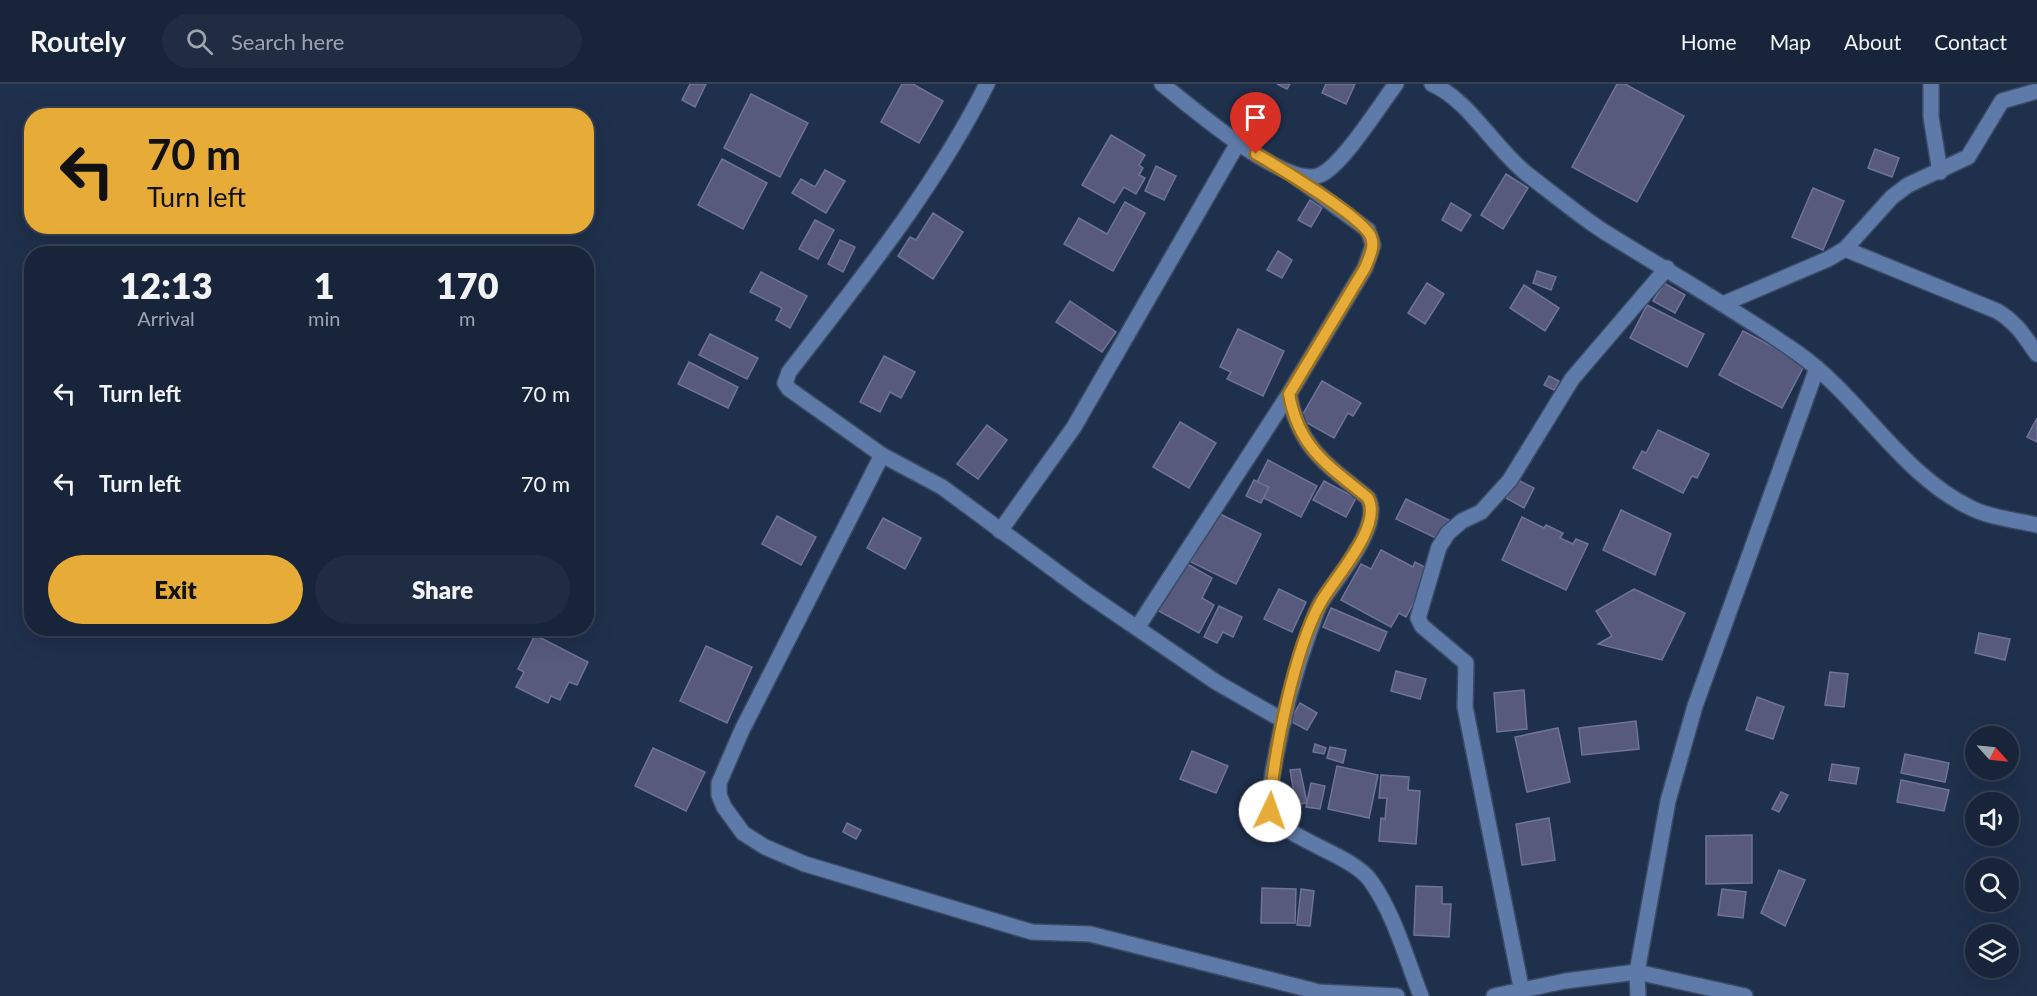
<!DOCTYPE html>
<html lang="en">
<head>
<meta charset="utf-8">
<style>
  body { margin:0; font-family:Lato,sans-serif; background:#202c41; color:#f1f3f6; height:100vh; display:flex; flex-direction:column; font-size:22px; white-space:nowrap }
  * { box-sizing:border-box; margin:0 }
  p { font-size:20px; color:#9ea4ae }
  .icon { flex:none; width:33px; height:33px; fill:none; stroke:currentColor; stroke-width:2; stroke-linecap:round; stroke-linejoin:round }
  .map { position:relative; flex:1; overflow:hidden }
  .sheet { position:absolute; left:24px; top:162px; width:570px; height:390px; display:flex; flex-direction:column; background:#172439; border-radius:24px; box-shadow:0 6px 24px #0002,0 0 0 2px #364153 }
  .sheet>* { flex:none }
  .hud { position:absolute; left:24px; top:24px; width:570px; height:126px; border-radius:24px; box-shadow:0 6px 24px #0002,0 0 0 2px #364153; background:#e7ac37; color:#111; overflow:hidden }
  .needle { width:39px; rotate:117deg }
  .tools { position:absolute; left:1965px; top:642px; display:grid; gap:12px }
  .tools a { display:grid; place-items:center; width:54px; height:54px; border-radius:50%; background:#172439; box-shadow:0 6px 24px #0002,0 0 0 2px #364153; font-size:30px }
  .pin { position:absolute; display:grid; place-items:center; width:51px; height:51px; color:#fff; margin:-62px -26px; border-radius:50% 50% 50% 0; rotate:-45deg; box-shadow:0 0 6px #0007 }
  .pin .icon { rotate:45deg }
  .me { position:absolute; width:66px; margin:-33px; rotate:3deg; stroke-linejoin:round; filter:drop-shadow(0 0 4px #0008) }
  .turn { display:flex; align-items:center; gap:21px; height:126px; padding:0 24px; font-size:27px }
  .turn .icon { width:78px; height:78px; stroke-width:2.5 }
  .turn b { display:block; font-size:42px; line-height:51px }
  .eta { display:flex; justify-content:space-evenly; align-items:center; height:102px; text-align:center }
  .eta b { font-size:36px; font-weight:800; line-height:42px }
  .action { display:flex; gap:12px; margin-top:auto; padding:12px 24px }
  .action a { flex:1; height:69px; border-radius:36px; background:#e7ac37; color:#111; font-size:24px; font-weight:800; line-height:69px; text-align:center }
  .action a+a { background:#202c41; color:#f1f3f6 }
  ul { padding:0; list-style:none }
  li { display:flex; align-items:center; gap:18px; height:90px; padding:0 24px }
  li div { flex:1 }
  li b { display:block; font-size:22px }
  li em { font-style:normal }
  header { display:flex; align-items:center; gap:36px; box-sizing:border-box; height:84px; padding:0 30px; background:#172439; border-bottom:2px solid #364153 }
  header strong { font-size:28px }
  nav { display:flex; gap:33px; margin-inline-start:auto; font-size:21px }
  .search { width:420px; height:54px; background:#202c41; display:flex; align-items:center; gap:15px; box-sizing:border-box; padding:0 21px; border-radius:33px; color:#9ea4ae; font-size:22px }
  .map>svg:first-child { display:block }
  .building { fill:#575a7d; stroke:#707398; stroke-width:1.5 }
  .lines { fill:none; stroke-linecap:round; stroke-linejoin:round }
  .minor-casing { stroke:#3b4b65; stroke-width:18 }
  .minor { stroke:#5e7aa8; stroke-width:15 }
  .route-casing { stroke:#967024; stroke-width:15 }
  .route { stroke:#e7ac37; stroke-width:10 }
</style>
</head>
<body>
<header>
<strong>Routely</strong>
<div class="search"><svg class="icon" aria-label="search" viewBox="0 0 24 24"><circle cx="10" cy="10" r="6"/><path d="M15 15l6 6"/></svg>Search here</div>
<nav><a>Home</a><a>Map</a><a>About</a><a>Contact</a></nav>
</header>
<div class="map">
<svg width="2037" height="912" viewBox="0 0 2037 912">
  <rect width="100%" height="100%" fill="#1f304c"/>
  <g class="building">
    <path d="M690,0H706L695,23L682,16Z"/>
    <path d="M902,0H913L943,17L919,59L881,38Z"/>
    <path d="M1277,0H1290L1287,5Z"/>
    <path d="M1326,0H1355L1346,20L1322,9Z"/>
    <path d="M1617,0H1625L1684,32L1637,118L1572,83Z"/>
    <path d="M751,10L808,39L780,93L724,64Z"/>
    <path d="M1111,51L1145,71L1139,81L1143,84L1139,91L1145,94L1136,110L1124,103L1114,119L1082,101Z"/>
    <path d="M1875,65L1899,74L1892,93L1868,84Z"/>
    <path d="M722,75L767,99L743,145L698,121Z"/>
    <path d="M1156,82L1176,92L1164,116L1145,107Z"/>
    <path d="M825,86L845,97L826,129L792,109L801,95L815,103Z"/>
    <path d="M1506,90L1528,104L1503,145L1481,131Z"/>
    <path d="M1813,104L1844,117L1823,166L1792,153Z"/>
    <path d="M1310,116L1322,124L1311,143L1298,136Z"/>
    <path d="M1125,118L1145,129L1113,187L1064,160L1079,134L1107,150Z"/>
    <path d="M1451,119L1471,131L1461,147L1442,136Z"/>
    <path d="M933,129L963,148L933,195L898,172L910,153L916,156Z"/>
    <path d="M815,136L834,146L818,175L799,165Z"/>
    <path d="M840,156L855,163L843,188L828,180Z"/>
    <path d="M1278,167L1292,176L1282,194L1267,186Z"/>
    <path d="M1537,187L1556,193L1551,206L1533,199Z"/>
    <path d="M761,188L807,212L790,244L776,236L782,224L750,208Z"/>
    <path d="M1427,199L1444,210L1425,240L1408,229Z"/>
    <path d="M1664,199L1685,211L1675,229L1653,217Z"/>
    <path d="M1524,201L1559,224L1545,247L1510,224Z"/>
    <path d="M1070,217L1116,248L1102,268L1056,238Z"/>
    <path d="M1647,221L1704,250L1687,283L1630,254Z"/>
    <path d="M1238,245L1284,267L1263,312L1227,295L1231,288L1220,283Z"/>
    <path d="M1743,247L1805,280L1782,324L1719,291Z"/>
    <path d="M710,250L758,274L747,295L699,271Z"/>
    <path d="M884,272L915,288L901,314L890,308L880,328L860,318Z"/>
    <path d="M689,278L738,303L728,324L678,300Z"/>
    <path d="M1549,292L1559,297L1554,306L1544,301Z"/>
    <path d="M1322,297L1361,319L1353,332L1348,329L1334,354L1300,335Z"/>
    <path d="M2037,334V358L2027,353Z"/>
    <path d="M1180,338L1216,359L1189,404L1153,383Z"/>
    <path d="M987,341L1007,356L978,395L957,380Z"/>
    <path d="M1658,346L1709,370L1697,394L1692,392L1683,409L1633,384L1642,367L1646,369Z"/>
    <path d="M1268,376L1317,402L1301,433L1252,408Z"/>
    <path d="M1516,395L1534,404L1524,424L1506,414Z"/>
    <path d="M1254,396L1269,403L1261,419L1246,412Z"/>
    <path d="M1324,397L1356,414L1346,433L1313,416Z"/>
    <path d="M1406,415L1449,436L1440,456L1396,435Z"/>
    <path d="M1621,426L1671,450L1655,491L1603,466Z"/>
    <path d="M1216,428L1261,450L1236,500L1191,478Z"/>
    <path d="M777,432L816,453L801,481L762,460Z"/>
    <path d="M1522,433L1544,444L1546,441L1563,449L1560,454L1573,460L1576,455L1588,460L1566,506L1502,476Z"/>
    <path d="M883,434L921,454L905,485L867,464Z"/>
    <path d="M1381,466L1413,483L1415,478L1431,486L1406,533L1399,529L1391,543L1341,516L1361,480L1371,485Z"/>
    <path d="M1184,478L1212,494L1202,514L1214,521L1199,549L1157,526Z"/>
    <path d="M1279,505L1306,518L1292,548L1264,535Z"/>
    <path d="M1634,505L1685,529L1662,576L1598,560L1612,552L1596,527Z"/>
    <path d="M1219,522L1242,533L1233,553L1223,548L1217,559L1204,553Z"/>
    <path d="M1331,524L1387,548L1379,567L1323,543Z"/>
    <path d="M1979,549L2010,555L2005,576L1975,569Z"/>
    <path d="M535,551L588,578L577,601L569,598L560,616L551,612L548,619L516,603L524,588L518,585Z"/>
    <path d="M706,562L752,583L727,639L680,617Z"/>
    <path d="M1396,587L1426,595L1420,615L1391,607Z"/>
    <path d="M1830,588L1848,590L1844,623L1825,621Z"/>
    <path d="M1524,606L1527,645L1497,648L1494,609Z"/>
    <path d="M1757,613L1784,623L1773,655L1746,646Z"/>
    <path d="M1300,619L1317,629L1307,646L1290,637Z"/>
    <path d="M1636,637L1639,665L1582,671L1579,644Z"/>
    <path d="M1558,644L1570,698L1527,708L1515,653Z"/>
    <path d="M1315,660L1326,664L1324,670L1313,668Z"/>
    <path d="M1330,663L1346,666L1343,679L1327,674Z"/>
    <path d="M653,664L705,688L686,727L635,702Z"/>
    <path d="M1192,667L1228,682L1216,709L1180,695Z"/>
    <path d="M1905,670L1949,679L1945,698L1901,689Z"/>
    <path d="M1832,680L1859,684L1856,700L1829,696Z"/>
    <path d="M1337,682L1378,691L1369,734L1328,725Z"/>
    <path d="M1300,685L1307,719L1296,721L1290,686Z"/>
    <path d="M1381,691L1409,693L1408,706L1420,707L1416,760L1379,757L1381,734L1385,735L1387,714H1379Z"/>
    <path d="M1901,696L1949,706L1944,727L1897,718Z"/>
    <path d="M1311,699L1325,702L1320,725L1306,723Z"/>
    <path d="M1781,708L1788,711L1779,728L1772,725Z"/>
    <path d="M1549,734L1555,776L1522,781L1516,740Z"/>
    <path d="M847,739L861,746L856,755L843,748Z"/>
    <path d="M1752,751V799L1706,800V752Z"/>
    <path d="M1779,786L1805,796L1785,842L1761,829Z"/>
    <path d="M1416,802L1442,803V820H1451L1449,853L1414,851Z"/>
    <path d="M1262,804L1296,805L1295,839H1261Z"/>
    <path d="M1301,805L1314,807L1310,842L1297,841Z"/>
    <path d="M1722,805L1746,808L1743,834L1718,831Z"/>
  </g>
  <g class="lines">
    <defs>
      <g id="minor">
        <path d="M987,0C934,105 861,195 789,288L785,299L789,305L882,371L942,403L1087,510L1216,598L1284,637"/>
        <path d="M1162,0C1190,22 1286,106 1320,91C1342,82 1380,21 1396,0"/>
        <path d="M1432,0C1469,16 1494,64 1527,90C1552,109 1577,130 1603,147C1667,187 1733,224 1796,268C1860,312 1900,390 1971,424C1991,434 2016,436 2037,441"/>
        <path d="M1931,0V33L1940,88"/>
        <path d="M1845,165L1997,227C2016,238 2025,253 2037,270"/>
        <path d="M1723,220L1828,175L1845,165L1892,113L1908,101L1968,73L2002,17L2037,7"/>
        <path d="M1289,310C1299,365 1328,381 1368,414C1383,442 1337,493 1322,517C1316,525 1314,537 1310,546C1292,595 1279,649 1271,700C1270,707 1268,721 1271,727C1280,754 1350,769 1370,796C1394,829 1406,874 1421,912"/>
        <path d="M882,371L742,646L719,699V711L724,723L743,749L765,763L805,780L1032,848L1090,850L1319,908L1397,912"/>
        <path d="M1000,447L1074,343L1238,59"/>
        <path d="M1137,544L1289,310L1365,184L1373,161L1368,146L1293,91"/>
        <path d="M1522,908L1465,623L1466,579L1422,542L1418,534L1439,463L1448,449L1462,437L1481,428L1510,396L1572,295L1667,184"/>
        <path d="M1494,912L1565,897L1637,888L1745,912"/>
        <path d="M1638,912L1637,888L1668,717L1695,622L1817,284"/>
      </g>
    </defs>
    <use href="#minor" class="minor-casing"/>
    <use href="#minor" class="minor"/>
  </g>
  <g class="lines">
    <defs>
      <path id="route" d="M1256,70C1277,82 1364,134 1371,153C1375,163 1369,174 1365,184L1289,310C1299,365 1328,381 1368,414C1383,443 1335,493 1321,518C1295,563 1272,675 1270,727"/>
    </defs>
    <use href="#route" class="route-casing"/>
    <use href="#route" class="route"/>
  </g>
</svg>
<div class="tools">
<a><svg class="needle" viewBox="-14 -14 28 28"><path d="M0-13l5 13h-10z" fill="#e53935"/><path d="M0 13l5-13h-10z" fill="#9ea4ae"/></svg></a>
<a><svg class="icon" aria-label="sound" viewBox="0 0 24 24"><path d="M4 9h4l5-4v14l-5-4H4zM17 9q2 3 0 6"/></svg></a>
<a><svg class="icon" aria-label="search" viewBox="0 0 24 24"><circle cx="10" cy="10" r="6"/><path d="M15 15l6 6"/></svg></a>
<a><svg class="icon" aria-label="layers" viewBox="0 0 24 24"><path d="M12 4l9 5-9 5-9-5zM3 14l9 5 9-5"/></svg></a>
</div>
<div class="pin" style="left:1256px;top:70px;background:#d93025"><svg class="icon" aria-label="arrive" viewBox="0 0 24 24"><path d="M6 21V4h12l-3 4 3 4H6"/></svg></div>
<svg class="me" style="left:1270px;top:727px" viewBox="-20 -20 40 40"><circle r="19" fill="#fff"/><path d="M0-13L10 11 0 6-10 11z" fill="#e7ac37"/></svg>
<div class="hud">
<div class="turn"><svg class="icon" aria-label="left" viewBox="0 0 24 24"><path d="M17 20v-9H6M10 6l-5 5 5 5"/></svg><div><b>70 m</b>Turn left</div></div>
</div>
<section class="sheet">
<div class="eta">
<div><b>12:13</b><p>Arrival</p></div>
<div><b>1</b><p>min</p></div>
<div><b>170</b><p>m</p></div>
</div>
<ul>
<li><svg class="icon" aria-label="left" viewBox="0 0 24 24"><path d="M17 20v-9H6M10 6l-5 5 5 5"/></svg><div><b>Turn left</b></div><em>70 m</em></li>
<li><svg class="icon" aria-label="left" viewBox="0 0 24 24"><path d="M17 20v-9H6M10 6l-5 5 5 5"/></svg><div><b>Turn left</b></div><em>70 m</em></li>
</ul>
<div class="action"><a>Exit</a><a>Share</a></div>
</section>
</div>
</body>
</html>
